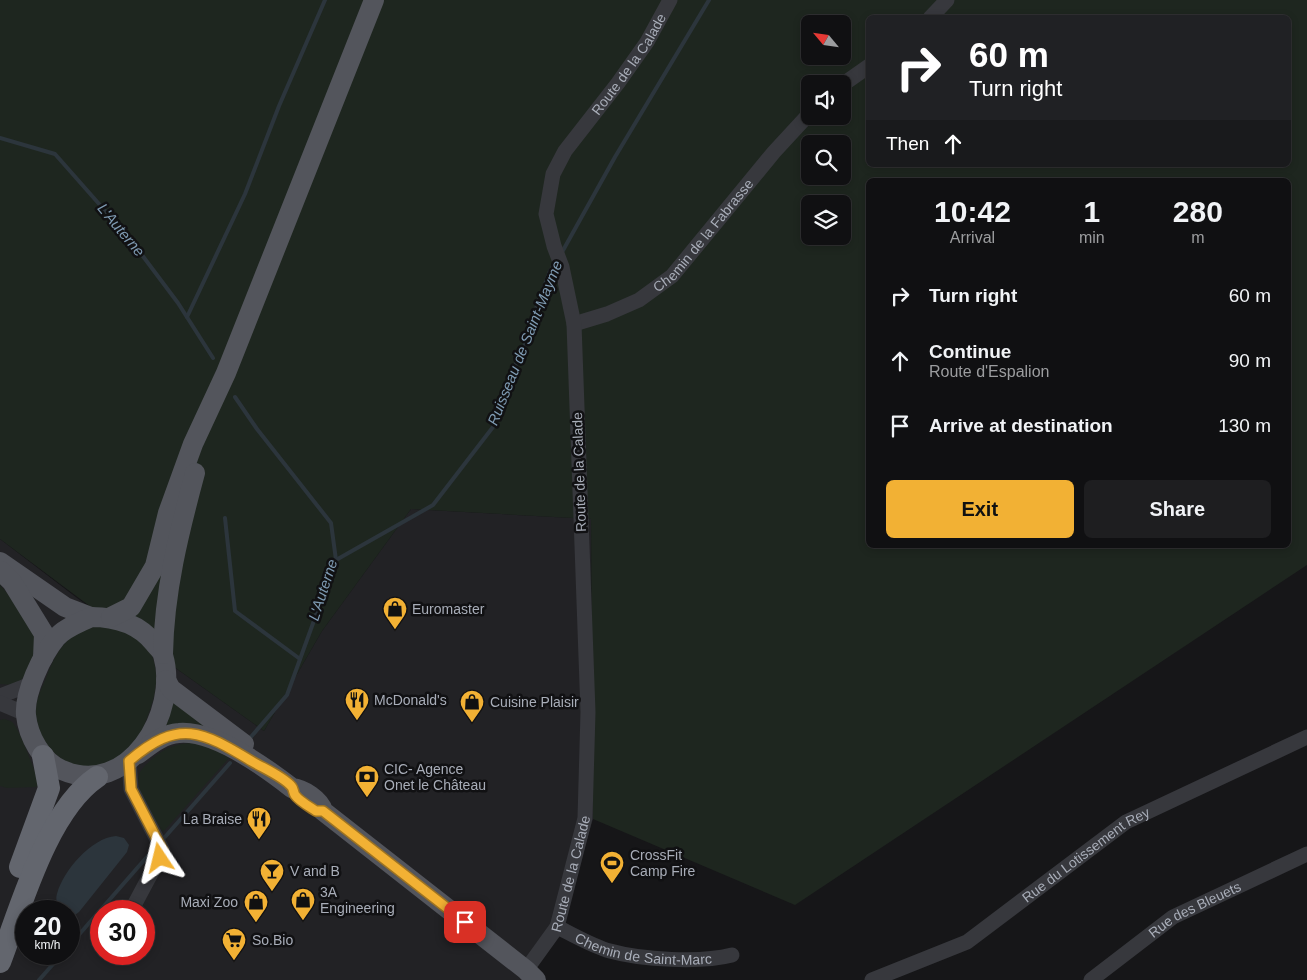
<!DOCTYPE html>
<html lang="en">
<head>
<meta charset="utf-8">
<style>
  body { margin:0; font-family:Helvetica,sans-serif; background:#1e1e20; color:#f1f3f6; height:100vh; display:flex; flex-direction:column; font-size:19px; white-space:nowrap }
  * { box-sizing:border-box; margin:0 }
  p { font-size:16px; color:#9c9d9f }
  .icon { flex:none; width:28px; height:28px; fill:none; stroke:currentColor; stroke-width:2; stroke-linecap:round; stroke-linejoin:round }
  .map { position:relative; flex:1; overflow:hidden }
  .sheet { position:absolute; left:866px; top:178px; width:425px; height:370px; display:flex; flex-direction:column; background:#101012; border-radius:8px; box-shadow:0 2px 8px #0003,0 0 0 1px #303032 }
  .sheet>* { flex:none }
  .hud { position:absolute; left:866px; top:15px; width:425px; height:152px; border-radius:8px; box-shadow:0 2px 8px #0003,0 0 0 1px #303032; background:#202124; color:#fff; overflow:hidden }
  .needle { width:32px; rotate:299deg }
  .buttons { position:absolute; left:801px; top:15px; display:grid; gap:10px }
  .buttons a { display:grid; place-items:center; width:50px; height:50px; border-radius:8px; background:#101012; box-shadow:0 2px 8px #0003,0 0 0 1px #303032; font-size:25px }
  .speed { position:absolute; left:15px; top:900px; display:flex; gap:10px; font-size:25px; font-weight:700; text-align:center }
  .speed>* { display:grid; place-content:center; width:65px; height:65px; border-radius:50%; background:#101012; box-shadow:0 2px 8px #0003,0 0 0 1px #303032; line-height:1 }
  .speed small { font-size:12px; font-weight:400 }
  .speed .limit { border:8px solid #d22; background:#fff; color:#111 }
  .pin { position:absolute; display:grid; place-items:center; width:42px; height:42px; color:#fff; margin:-21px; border-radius:10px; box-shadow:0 2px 8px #0006 }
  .me { position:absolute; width:55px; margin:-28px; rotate:350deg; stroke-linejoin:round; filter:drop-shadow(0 0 4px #0008) }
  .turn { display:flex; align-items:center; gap:18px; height:105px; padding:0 20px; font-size:22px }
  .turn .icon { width:65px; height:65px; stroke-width:2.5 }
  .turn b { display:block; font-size:35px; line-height:42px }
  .then { display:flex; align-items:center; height:48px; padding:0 20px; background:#0003; gap:10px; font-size:19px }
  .eta { display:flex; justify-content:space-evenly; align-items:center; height:85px; text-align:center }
  .eta b { font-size:30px; font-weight:700; line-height:35px }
  .cta { display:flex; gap:10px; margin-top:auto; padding:10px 20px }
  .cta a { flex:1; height:58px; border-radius:8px; background:#f2b134; color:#111; font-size:20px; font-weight:700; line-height:58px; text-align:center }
  .cta a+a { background:#1e1e20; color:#f1f3f6 }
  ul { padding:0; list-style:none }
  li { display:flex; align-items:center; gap:15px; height:65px; padding:0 20px }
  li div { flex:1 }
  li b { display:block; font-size:19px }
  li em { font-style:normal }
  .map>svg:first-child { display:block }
  .built { fill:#222225; fill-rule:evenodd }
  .green { fill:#1e261f; fill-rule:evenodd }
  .water { fill:#2c353c }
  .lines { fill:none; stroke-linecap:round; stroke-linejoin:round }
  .stream { stroke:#2c353c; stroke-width:4 }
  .minor { stroke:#37383d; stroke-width:15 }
  .major { stroke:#53555c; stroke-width:20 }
  .highway { stroke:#63666e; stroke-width:22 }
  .route-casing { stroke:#9d7322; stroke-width:12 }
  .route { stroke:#f2b134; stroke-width:9 }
  .labels { text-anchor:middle; stroke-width:5; stroke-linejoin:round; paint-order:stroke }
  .street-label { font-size:14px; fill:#a8adb8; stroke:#111113 }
  .poi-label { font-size:14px; fill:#a8adb8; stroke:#111113; text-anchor:start }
  .water-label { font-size:15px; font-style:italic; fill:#7f9bb3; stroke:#111113 }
</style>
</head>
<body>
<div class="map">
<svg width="1307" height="980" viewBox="0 0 1307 980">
  <rect width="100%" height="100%" fill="#161618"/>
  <path class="built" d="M411,509L591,519L593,819L567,910L526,980H0V539L77,598L264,731L322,631ZM26,911H69V954H26ZM101,911H144V954H101Z"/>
  <g class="green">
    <path d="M0,0H1307V565L795,905L593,819L591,519L411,509L322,631L264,731L149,649C163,676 154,700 144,726C135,750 127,753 105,764C72,778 38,747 36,714C35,701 41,690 46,678C60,642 77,620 119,628L0,539ZM869,18H1289V165H869ZM810,24H842V56H810ZM810,84H842V116H810ZM810,144H842V176H810ZM869,180H1289V545H869ZM810,204H842V236H810Z"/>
    <path d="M0,585C13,600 27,614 35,632C40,644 32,671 22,679C16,685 7,685 0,684Z"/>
    <path d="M174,701L209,728H164Z"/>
    <path d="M4,719C5,719 11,721 12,722C19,727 36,774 39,784L36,787L7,788L0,786V720Z"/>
    <path d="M191,743L211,747L229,758L163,832C154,817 132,791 140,772C142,768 149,762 153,758C165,748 176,744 191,743Z"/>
  </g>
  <path class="water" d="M116,836L124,838L129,845L127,852L79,912L69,919V911L59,909C58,905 55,899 57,894C63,871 91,838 116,836Z"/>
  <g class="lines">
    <g class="stream">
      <path d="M0,138L55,154L130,239L178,303L213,358"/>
      <path d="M561,254L615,157L709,0"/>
      <path d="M187,317L245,194L279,106L325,0"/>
      <path d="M235,397L257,429L331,523L336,560L287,695L250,738"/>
      <path d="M225,518L235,611L300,659"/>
      <path d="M336,560L433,505L493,427L502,394L528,338L532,319L550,271L556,262"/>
      <path d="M165,837L230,763"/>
      <path d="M69,946L153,850"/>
      <path d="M39,980L62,954"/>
    </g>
    <g class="minor">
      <path d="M930,18L947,0"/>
      <path d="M842,85L869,66"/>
      <path id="s1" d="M574,324L607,314L639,300L672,276L774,152L810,113"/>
      <path d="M0,696L31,684"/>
      <path d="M0,703L26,714"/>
      <path d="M129,761L131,789L163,851L131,911"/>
      <path id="s2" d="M557,927C574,935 592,946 610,951C642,960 701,963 732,955"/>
      <path id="s3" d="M526,970L557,927L585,818L588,712L574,324L562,267L554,246L546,214L553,174L565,151L618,83L647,42L670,0"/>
      <path id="s4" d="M872,980L967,942L1126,822L1307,737"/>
      <path id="s5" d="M1091,980L1173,917L1307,854"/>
    </g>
    <g class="major">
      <path d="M0,562L65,607L91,617"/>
      <path d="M1,571L12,582L44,634L43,658"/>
      <path d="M91,617C116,617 138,623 154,643C157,647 162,651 163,655C180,712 128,799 62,770C42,762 28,736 26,715C24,693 42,655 56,638C64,628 79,623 91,617Z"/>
      <path d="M111,617L131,607L155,566L168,513L193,444L226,373L374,0"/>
      <path d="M163,654C164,592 179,532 195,473"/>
      <path d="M166,680L171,689L244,744"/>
      <path d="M138,754C150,745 163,734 179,733C214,730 265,767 292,788C303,789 320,800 323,811L526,970L536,980"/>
    </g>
    <g class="highway">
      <path d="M20,867L49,788L43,756"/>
      <path d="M0,962C21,907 47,811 97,777"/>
    </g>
  </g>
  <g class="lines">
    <defs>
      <path id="route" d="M160,858L163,851L131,789L129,761C179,718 202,731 253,762C265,769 284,777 292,787C293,788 294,794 295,795C299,801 310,807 316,811H323L465,922"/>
    </defs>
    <use href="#route" class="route-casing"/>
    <use href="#route" class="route"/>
  </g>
  <defs>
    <symbol id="shop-pin" viewBox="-11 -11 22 30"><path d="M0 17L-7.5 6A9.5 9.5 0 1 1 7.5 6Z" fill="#f2b134" stroke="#111113"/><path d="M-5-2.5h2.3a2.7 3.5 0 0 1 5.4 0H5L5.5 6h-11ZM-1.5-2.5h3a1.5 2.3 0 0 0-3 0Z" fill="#111"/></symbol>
    <symbol id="restaurant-pin" viewBox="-11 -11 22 30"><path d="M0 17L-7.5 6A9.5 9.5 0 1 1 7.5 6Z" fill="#f2b134" stroke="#111113"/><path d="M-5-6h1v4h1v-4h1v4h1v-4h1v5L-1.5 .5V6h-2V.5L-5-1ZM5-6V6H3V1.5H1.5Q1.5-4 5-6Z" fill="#111"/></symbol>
    <symbol id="bank-pin" viewBox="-11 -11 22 30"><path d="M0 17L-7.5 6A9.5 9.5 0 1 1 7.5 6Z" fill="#f2b134" stroke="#111113"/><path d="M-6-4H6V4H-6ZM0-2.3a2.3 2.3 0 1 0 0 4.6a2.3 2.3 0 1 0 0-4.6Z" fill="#111"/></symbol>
    <symbol id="stadium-pin" viewBox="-11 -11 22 30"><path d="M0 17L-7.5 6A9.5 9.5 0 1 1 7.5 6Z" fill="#f2b134" stroke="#111113"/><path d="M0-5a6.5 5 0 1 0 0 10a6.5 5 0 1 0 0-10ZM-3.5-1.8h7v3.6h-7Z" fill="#111"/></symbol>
    <symbol id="bar-pin" viewBox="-11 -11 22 30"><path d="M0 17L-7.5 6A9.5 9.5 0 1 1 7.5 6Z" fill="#f2b134" stroke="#111113"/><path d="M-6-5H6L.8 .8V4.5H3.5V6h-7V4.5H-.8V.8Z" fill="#111"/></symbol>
    <symbol id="supermarket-pin" viewBox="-11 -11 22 30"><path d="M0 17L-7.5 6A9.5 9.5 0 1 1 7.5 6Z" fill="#f2b134" stroke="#111113"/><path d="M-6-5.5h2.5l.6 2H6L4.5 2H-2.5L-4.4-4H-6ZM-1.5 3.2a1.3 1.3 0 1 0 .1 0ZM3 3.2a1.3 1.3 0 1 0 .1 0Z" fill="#111"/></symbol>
  </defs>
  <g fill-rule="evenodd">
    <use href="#shop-pin" x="381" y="595" width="28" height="38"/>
    <use href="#restaurant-pin" x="343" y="686" width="28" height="38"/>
    <use href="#shop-pin" x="458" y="688" width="28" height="38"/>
    <use href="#bank-pin" x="353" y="763" width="28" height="38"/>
    <use href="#restaurant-pin" x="245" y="805" width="28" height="38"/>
    <use href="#stadium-pin" x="598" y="849" width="28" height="38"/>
    <use href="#bar-pin" x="258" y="857" width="28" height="38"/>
    <use href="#shop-pin" x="289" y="886" width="28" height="38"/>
    <use href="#shop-pin" x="242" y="888" width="28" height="38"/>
    <use href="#supermarket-pin" x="220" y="926" width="28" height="38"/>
  </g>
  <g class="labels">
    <g class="street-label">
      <text dy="5" stroke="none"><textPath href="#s3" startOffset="948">Route de la Calade</textPath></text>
      <text dy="5" stroke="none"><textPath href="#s1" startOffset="161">Chemin de la Fabrasse</textPath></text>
      <text transform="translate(579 472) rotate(-92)" y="5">Route de la Calade</text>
      <text dy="5" stroke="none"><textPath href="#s4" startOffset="250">Rue du Lotissement Rey</textPath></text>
      <text dy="5" stroke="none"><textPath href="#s3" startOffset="108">Route de la Calade</textPath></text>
      <text dy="5" stroke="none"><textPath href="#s5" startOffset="126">Rue des Bleuets</textPath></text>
      <text dy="5" stroke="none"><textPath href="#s2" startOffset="91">Chemin de Saint-Marc</textPath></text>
    </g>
    <g class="poi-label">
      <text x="412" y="614">Euromaster</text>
      <text x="374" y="705">McDonald's</text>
      <text x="490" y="707">Cuisine Plaisir</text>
      <text x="384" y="774">CIC- Agence<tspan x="384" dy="16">Onet le Château</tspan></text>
      <text x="242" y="824" text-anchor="end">La Braise</text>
      <text x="630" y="860">CrossFit<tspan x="630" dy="16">Camp Fire</tspan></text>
      <text x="290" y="876">V and B</text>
      <text x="320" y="897">3A<tspan x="320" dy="16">Engineering</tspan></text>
      <text x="238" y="907" text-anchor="end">Maxi Zoo</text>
      <text x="252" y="945">So.Bio</text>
    </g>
    <g class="water-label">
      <text transform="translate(121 230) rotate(50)" y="5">L'Auterne</text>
      <text transform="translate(525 343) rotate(-68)" y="5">Ruisseau de Saint-Mayme</text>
      <text transform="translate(323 590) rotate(-72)" y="5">L'Auterne</text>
    </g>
  </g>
</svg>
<div class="buttons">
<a><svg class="needle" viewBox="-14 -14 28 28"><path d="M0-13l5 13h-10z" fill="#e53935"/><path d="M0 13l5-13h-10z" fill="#9c9d9f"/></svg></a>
<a><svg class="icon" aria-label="sound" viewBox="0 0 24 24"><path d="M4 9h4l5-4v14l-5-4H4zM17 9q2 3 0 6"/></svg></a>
<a><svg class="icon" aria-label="search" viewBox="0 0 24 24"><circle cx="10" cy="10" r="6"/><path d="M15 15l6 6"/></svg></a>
<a><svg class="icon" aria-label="layers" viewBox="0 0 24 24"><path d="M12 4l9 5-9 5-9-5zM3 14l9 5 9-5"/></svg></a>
</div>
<div class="speed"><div>20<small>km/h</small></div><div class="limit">30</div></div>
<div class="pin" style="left:465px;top:922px;background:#d93025"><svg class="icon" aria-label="arrive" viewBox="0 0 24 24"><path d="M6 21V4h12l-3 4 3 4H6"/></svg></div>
<svg class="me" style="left:160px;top:858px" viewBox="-20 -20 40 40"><path d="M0-17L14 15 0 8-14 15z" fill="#f2b134" stroke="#fff" stroke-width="4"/></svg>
<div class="hud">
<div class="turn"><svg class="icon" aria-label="right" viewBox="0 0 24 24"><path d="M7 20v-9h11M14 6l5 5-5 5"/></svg><div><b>60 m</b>Turn right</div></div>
<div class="then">Then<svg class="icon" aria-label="ahead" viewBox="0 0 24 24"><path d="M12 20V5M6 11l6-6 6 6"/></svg></div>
</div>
<section class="sheet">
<div class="eta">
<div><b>10:42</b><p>Arrival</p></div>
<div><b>1</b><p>min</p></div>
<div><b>280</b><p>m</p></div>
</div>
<ul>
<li><svg class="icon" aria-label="right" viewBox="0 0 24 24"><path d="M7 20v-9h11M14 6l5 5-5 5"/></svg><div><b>Turn right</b></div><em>60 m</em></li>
<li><svg class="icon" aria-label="ahead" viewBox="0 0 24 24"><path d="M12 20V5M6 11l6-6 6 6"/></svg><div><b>Continue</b><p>Route d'Espalion</p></div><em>90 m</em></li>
<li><svg class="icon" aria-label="arrive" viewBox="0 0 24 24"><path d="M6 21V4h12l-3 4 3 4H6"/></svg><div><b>Arrive at destination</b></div><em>130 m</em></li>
</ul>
<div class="cta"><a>Exit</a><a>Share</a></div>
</section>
</div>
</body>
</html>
